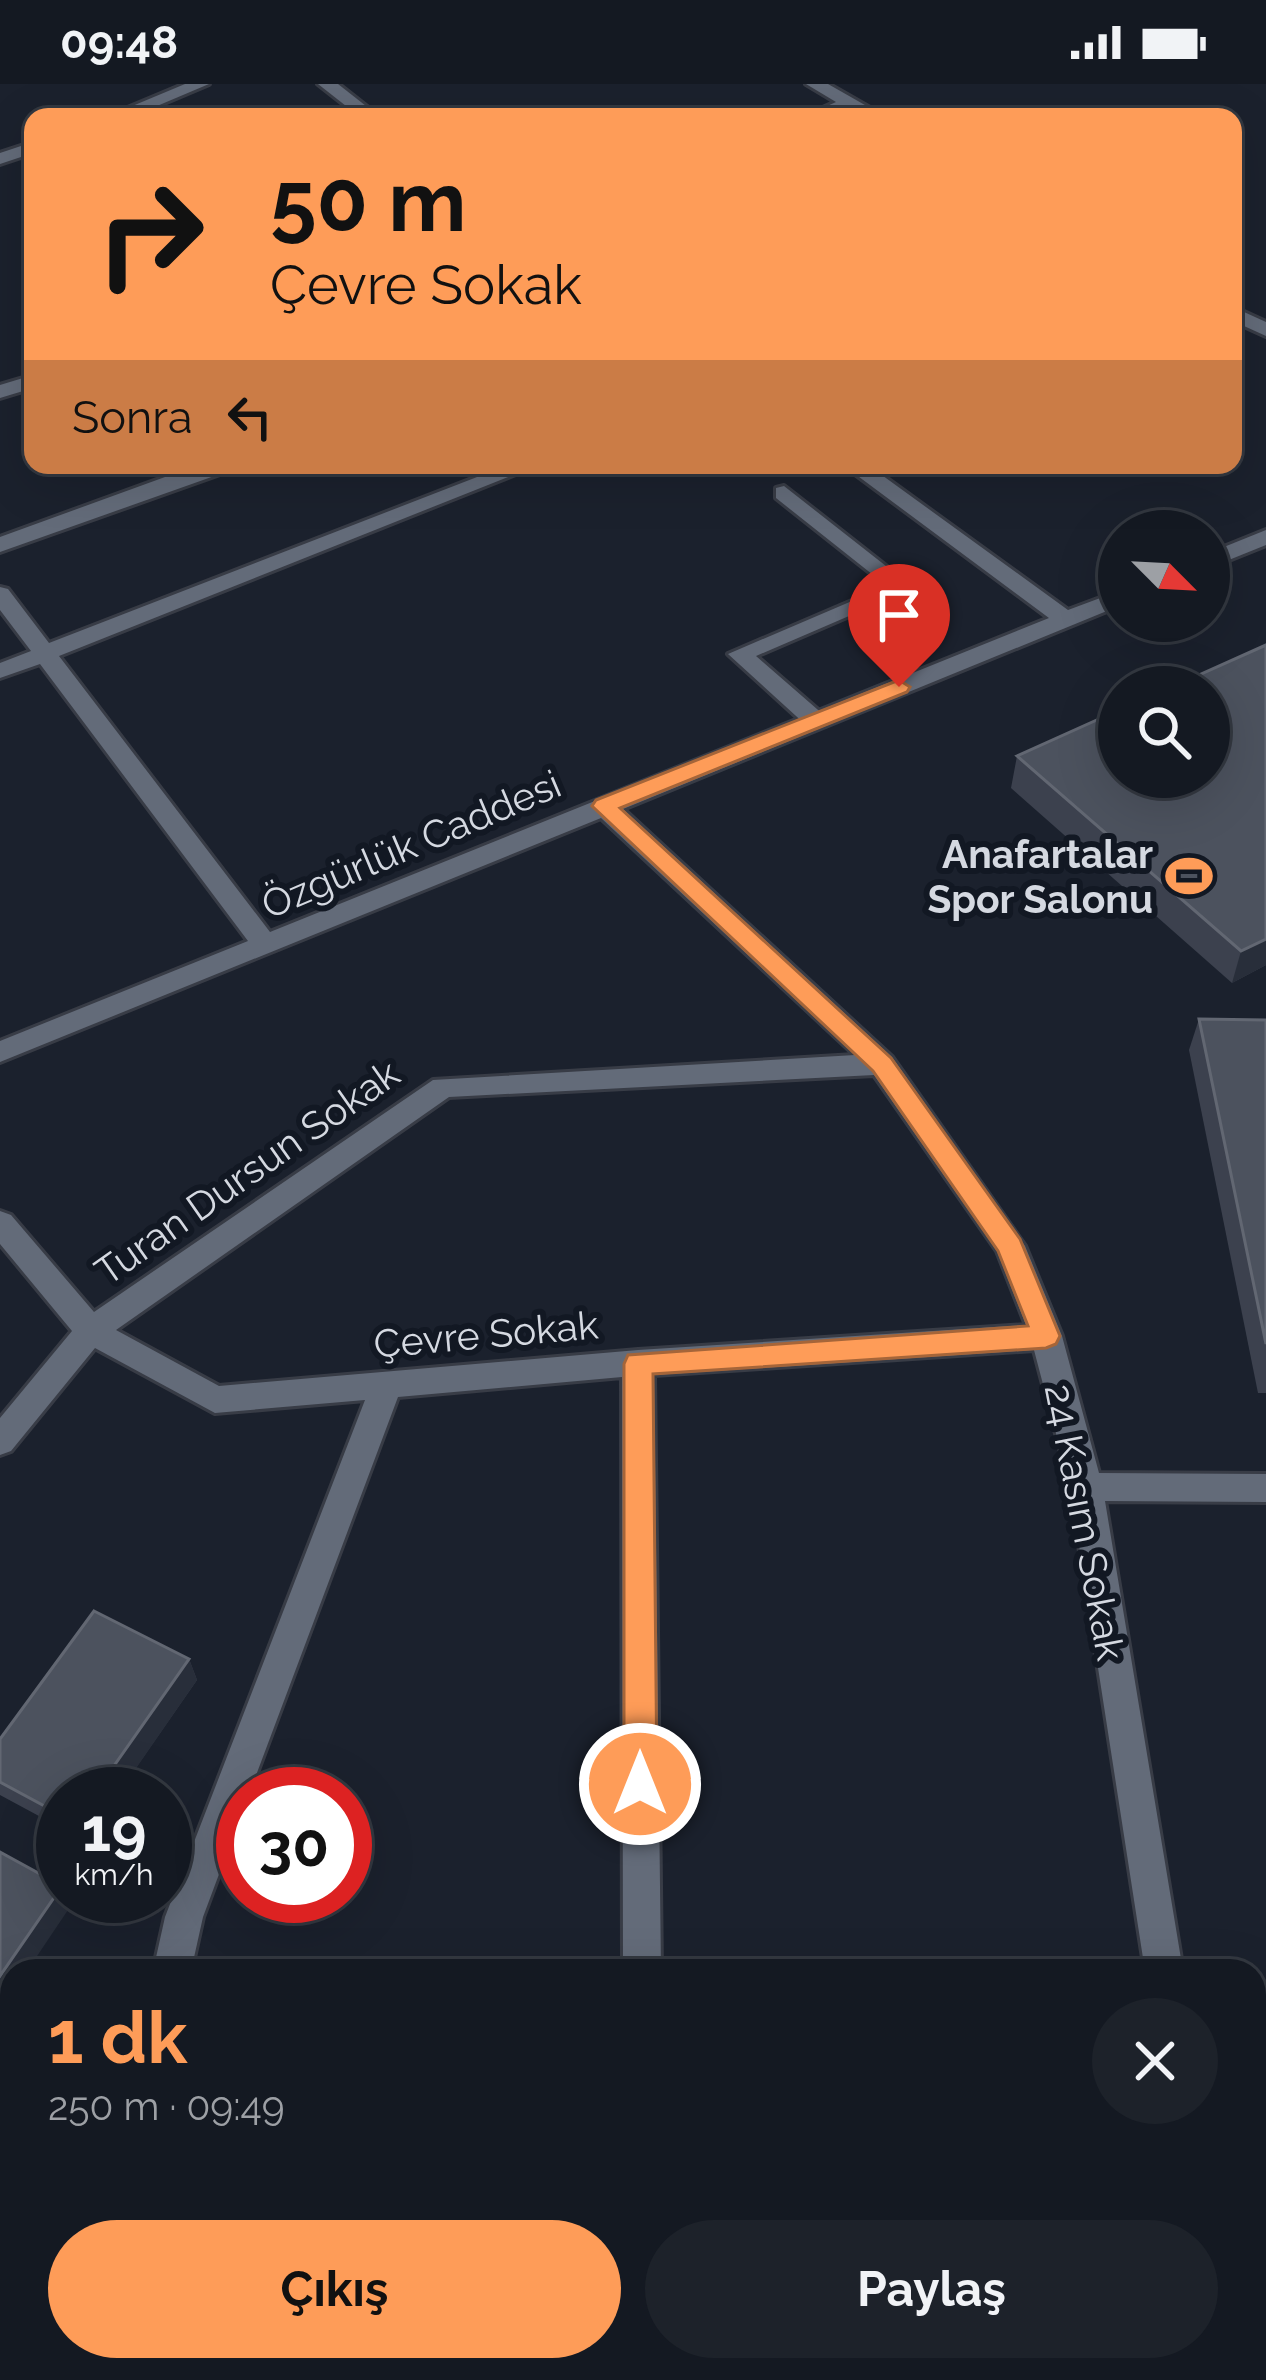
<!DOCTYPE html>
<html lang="tr">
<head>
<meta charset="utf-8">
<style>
  body { margin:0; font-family:Raleway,sans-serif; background:#1d222a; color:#f1f3f6; height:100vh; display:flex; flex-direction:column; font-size:45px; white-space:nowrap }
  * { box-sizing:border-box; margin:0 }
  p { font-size:39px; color:#9da0a5 }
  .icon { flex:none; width:66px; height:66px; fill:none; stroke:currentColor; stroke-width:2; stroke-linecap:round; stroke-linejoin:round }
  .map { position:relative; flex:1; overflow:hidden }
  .panel { position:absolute; left:0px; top:1875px; width:1266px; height:423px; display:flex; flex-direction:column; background:#141922; border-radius:36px 36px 0 0; box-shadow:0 12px 48px #0002,0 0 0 3px #333840 }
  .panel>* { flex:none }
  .banner { position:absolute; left:24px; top:24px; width:1218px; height:366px; border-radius:24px; box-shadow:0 12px 48px #0002,0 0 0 3px #333840; background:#fe9c58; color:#111; overflow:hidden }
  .needle { width:78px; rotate:114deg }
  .controls { position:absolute; left:1098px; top:426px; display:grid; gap:24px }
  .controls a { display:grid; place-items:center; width:132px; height:132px; border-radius:50%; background:#141922; box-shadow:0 12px 48px #0002,0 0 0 3px #333840; font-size:60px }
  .speed { position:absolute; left:36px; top:1683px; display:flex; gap:24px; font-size:60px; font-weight:700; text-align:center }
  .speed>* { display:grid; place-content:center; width:156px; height:156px; border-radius:50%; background:#141922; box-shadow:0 12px 48px #0002,0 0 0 3px #333840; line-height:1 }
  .speed small { font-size:30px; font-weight:400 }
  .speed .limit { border:18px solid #d22; background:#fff; color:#111 }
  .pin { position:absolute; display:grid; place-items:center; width:102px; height:102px; color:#fff; margin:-123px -51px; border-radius:50% 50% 50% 0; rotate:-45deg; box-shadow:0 0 12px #0007 }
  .pin .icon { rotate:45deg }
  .me { position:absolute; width:132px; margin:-66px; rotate:0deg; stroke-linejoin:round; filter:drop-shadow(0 0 9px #0008) }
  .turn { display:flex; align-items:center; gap:42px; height:252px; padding:0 48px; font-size:54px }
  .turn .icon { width:156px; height:156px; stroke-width:2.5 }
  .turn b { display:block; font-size:84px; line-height:102px }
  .then { display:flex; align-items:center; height:114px; padding:0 48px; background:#0003; gap:24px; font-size:45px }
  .round { display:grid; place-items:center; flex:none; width:126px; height:126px; border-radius:63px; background:#1d222a }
  .summary { display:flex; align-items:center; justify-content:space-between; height:204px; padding:0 48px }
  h1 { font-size:72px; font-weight:700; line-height:90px; color:#fe9c58 }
  .action { display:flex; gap:24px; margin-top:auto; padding:24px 48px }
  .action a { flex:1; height:138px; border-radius:72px; background:#fe9c58; color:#111; font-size:48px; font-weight:700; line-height:138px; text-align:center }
  .action a+a { background:#1d222a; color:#f1f3f6 }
  .status { display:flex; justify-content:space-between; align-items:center; height:84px; padding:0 60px; background:#141922; direction:ltr }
  .status svg { height:33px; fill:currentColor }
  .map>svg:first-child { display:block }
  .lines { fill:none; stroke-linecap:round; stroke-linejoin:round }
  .service-casing { stroke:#383c46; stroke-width:6 }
  .minor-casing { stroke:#383c46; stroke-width:6 }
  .service { fill:#636b79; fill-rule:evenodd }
  .minor { fill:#636b79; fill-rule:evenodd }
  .wall { fill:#3c414e }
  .shaded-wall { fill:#282e3a }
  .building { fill:#4c525e; stroke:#626772; stroke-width:3 }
  .route { fill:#fe9c58; stroke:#a56539; stroke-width:3 }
  .labels { text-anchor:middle; stroke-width:12; stroke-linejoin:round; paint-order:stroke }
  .street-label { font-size:39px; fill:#d5d9e1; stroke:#121823 }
  .poi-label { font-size:39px; font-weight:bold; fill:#d5d9e1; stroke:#121823; text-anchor:end }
</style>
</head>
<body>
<div class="status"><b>09:48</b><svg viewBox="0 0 49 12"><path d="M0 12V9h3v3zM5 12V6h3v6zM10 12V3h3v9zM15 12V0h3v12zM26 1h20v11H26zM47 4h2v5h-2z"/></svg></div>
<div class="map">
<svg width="1266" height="2296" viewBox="0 0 1266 2296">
  <rect width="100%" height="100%" fill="#1b212d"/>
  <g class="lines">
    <defs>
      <g id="service">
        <path d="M220,381V390L0,468V453L198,381Z"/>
        <path d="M784,402L914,504L756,572L825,632V642H807L728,570L887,502L776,414V404Z"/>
      </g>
      <g id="minor">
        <path d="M185,0H209L131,33H106Z"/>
        <path d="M318,0H338L380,33H360Z"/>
        <path d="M806,0H828L886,33H864L849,25L828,33H803L836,18Z"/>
        <path d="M33,58V69L0,80V69Z"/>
        <path d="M1233,223L1266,238V252L1233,237Z"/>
        <path d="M33,291V304L0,314V301Z"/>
        <path d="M508,381H538L59,572L270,848L1049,534L843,381H868L1068,526L1119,507V522L623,725L892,973L1025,1162L1062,1252L1099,1389L1266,1390V1418L1105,1417L1183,1887H1145L1070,1403L1034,1266L654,1291L661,1887H623L622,1293L398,1313L249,1710H243V1726L203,1833L191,1887H153L165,1833L365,1316L215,1329L95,1264L11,1367L0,1371V1334L72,1247L0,1160V1127L11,1131L94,1228L433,996L855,971L601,734L0,978V957L248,857L40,580L0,594V579L31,567L0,526V503L8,505L49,559ZM874,991L997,1167L1026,1241L638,1266L219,1302L116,1246L449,1013Z"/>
        <path d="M1266,446V461L1209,484V469Z"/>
        <path d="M64,2286H106L104,2296H62Z"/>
        <rect x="623" y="2286" width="42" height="10"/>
        <path d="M1207,2286H1249L1251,2296H1209Z"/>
      </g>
    </defs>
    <use href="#service" class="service-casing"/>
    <use href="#minor" class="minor-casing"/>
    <use href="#service" class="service"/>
    <use href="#minor" class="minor"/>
  </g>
  <g class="wall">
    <path d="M1017,672L1266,881L1232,899L1011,704Z"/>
    <path d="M1199,935L1266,936V1309H1258L1189,966Z"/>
    <path d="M189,1575L197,1596L126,1698L131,1700L136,1710H63V1745L0,1711V1655Z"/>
  </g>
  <g class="shaded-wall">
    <path d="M1266,855V881L1232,899L1241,867Z"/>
    <path d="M189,1575L197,1596L119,1709L109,1689Z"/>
    <path d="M131,1700L136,1710H124Z"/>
    <path d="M62,1802L63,1812H68L72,1820L27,1887H12V1908L0,1926V1892Z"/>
  </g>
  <g class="building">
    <path d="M1266,561V855L1241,867L1017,672L1119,626V693H1209V603H1172Z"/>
    <path d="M1199,935L1266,936V1260Z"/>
    <path d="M94,1527L189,1575L109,1689L131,1700L124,1710H63V1732L0,1698V1655Z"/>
    <path d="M0,1768L62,1802L0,1892Z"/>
  </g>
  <path class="route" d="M899,596L910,603L907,608L620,724L891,974L1020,1155L1060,1252L1056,1260L1046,1264L653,1290L657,1700L652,1711L640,1716L629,1711L624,1700V1280L628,1271L1028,1242L998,1167L873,987L592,722L596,716Z"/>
  <defs>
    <symbol id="stadium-bare" viewBox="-9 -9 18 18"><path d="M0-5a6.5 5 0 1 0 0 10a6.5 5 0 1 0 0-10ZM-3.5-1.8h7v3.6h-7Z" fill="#fe9c58" stroke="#121823" stroke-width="2.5" paint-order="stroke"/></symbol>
  </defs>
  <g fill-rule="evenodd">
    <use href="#stadium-bare" x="1156" y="759" width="66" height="66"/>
  </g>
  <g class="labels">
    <g class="street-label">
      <text transform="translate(411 760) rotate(-23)" y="14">Özgürlük Caddesi</text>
      <text transform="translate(247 1088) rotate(-35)" y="14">Turan Dursun Sokak</text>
      <text transform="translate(486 1250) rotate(-5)" y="14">Çevre Sokak</text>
      <text transform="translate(1085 1438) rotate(79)" y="14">24 Kasım Sokak</text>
    </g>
    <g class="poi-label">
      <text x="1153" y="784">Anafartalar<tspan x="1153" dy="45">Spor Salonu</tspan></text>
    </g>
  </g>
</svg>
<div class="controls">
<a><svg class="needle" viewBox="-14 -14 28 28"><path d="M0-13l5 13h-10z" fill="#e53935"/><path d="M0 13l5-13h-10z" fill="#9da0a5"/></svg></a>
<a><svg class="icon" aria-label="search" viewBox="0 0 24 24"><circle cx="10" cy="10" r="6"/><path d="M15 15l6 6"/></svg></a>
</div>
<div class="speed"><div>19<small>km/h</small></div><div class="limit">30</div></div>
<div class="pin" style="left:899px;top:603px;background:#d93025"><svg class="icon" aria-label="arrive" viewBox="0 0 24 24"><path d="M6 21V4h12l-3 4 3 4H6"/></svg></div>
<svg class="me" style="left:640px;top:1700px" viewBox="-20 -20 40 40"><circle r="17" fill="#fe9c58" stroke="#fff" stroke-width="3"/><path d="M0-11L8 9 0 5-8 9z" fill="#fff"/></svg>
<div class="banner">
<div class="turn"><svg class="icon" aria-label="right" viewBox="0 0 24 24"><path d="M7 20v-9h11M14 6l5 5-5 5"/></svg><div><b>50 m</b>Çevre Sokak</div></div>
<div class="then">Sonra<svg class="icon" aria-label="left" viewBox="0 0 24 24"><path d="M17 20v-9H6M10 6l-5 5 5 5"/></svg></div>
</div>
<section class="panel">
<div class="summary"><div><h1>1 dk</h1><p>250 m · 09:49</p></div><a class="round"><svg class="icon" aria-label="close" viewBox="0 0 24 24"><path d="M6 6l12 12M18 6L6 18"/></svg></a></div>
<div class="action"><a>Çıkış</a><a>Paylaş</a></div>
</section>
</div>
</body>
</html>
